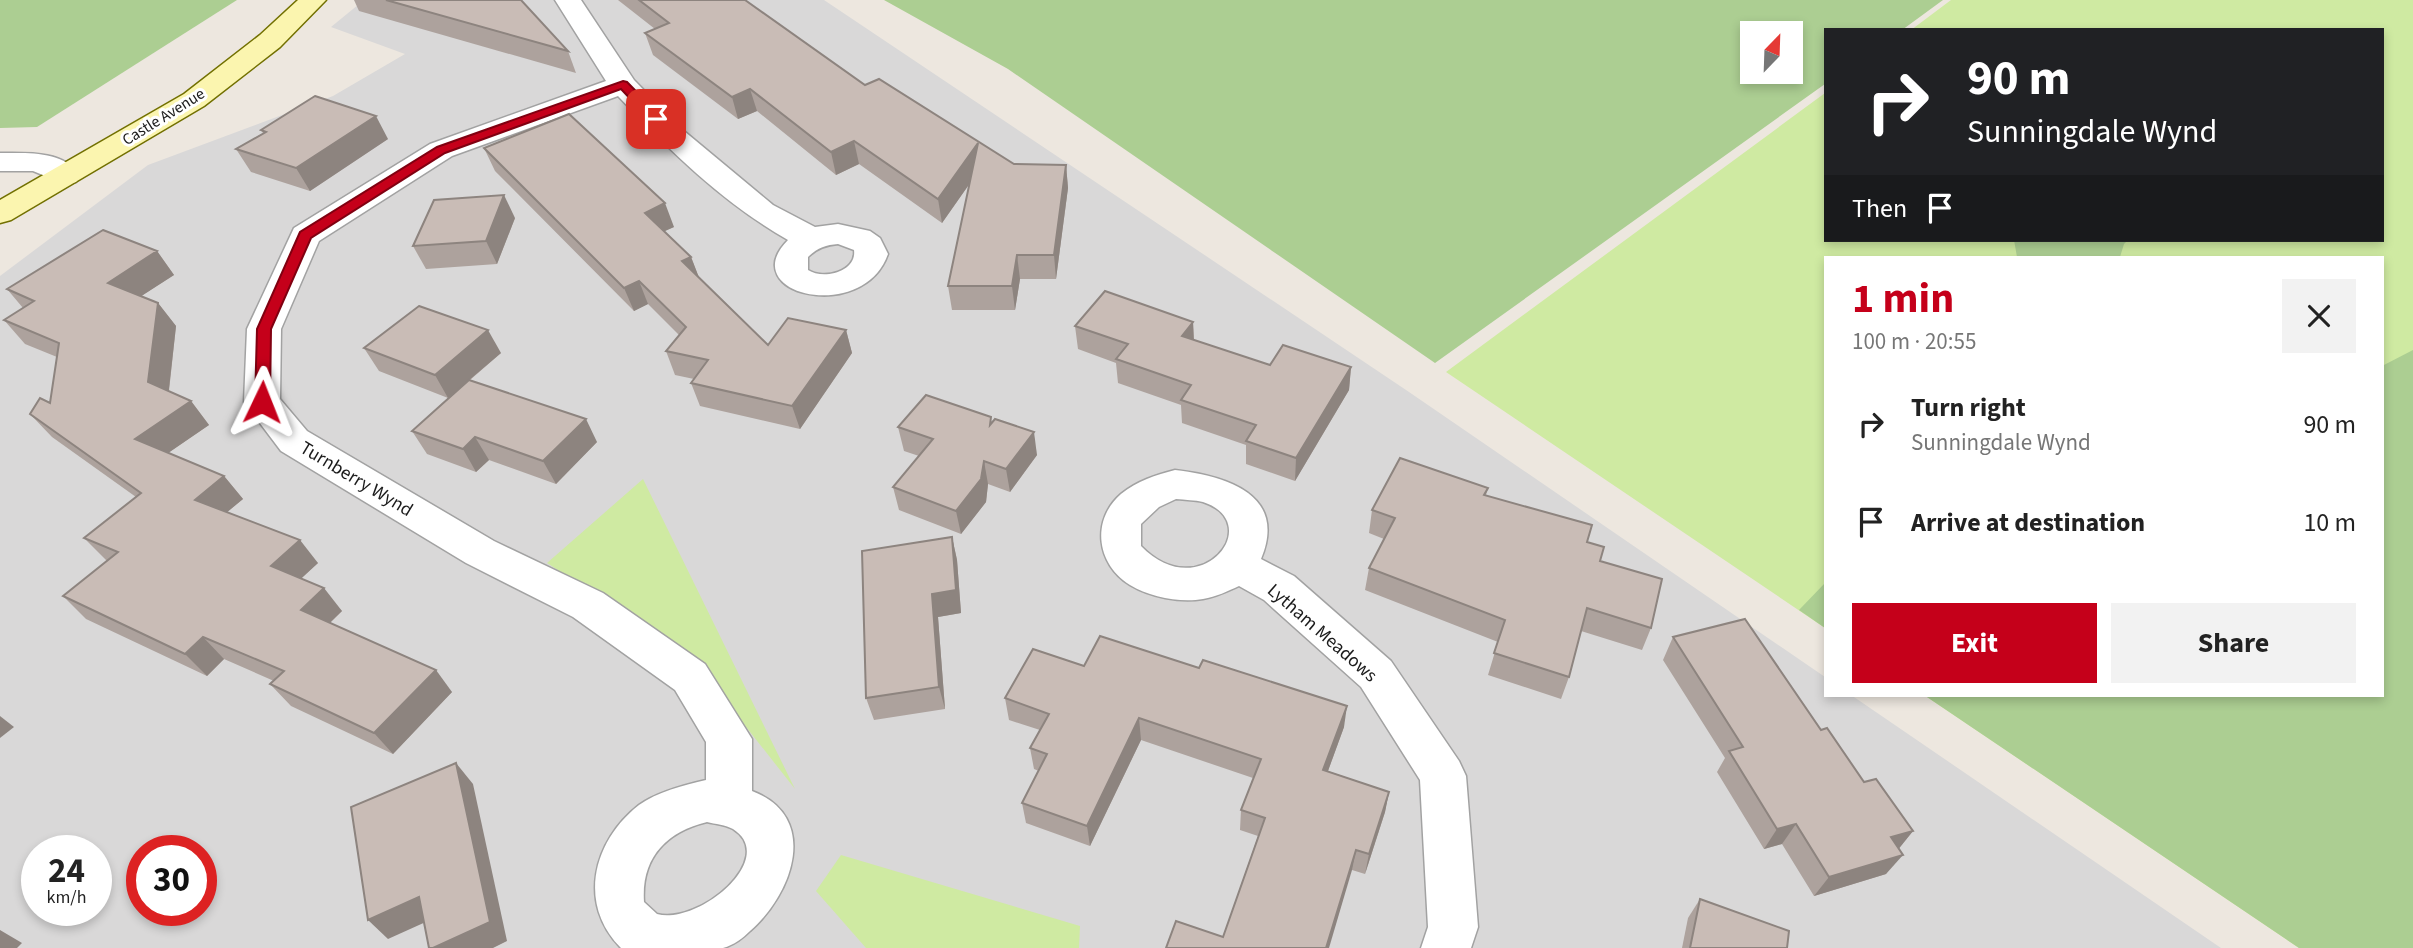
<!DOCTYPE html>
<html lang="en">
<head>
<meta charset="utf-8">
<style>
  body { margin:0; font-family:"Source Sans 3",sans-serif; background:#f2f2f2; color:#222; height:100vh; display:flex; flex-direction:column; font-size:26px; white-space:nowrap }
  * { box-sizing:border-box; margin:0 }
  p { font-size:23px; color:#767676 }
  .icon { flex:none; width:38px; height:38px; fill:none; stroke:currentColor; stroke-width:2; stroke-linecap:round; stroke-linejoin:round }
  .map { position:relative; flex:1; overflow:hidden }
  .details { position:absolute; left:1824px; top:256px; width:560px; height:441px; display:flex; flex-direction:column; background:#fff; border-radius:0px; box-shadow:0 4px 10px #0003 }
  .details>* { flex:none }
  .banner { position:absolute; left:1824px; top:28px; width:560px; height:214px; border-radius:0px; box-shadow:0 4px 10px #0003; background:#202124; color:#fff; overflow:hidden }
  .needle { width:46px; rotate:23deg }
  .buttons { position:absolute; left:1740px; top:21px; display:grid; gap:14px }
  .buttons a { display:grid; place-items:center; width:63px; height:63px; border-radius:0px; background:#fff; box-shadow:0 4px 10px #0003; font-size:35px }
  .speed { position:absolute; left:21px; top:835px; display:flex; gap:14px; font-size:35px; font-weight:700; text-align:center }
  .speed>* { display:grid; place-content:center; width:91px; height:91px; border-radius:50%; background:#fff; box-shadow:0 4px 10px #0003; line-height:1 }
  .speed small { font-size:18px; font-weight:400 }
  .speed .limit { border:10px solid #d22; background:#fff; color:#111 }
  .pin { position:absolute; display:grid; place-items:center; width:60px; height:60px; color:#fff; margin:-30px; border-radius:14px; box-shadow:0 4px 10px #0006 }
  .me { position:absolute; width:77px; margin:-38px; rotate:2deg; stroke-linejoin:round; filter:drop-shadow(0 0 5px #0008) }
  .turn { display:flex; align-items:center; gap:24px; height:147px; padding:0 28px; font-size:32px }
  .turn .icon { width:91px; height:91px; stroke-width:2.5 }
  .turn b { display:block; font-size:49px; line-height:60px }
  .then { display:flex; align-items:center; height:66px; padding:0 28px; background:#0003; gap:14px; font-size:26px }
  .round { display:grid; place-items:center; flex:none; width:74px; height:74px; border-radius:0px; background:#f2f2f2 }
  .headline { display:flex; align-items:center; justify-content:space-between; height:119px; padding:0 28px }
  h1 { font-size:42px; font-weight:700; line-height:52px; color:#c5001a }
  .action { display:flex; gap:14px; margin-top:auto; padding:14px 28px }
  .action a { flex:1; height:80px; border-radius:0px; background:#c5001a; color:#fff; font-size:28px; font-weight:700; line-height:80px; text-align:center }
  .action a+a { background:#f2f2f2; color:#222 }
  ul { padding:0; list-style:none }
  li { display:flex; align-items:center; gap:21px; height:98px; padding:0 28px }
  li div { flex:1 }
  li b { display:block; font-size:26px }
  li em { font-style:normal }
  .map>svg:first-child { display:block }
  .residential { fill:#d9d8d8; fill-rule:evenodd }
  .grass { fill:#cfeaa2 }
  .forest { fill:#acce92; fill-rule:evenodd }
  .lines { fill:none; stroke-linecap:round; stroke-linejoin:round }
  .street-casing { stroke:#a2a2a2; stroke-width:3 }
  .secondary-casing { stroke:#727001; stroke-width:3 }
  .street { fill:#fff; fill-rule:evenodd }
  .secondary { fill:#fbf5af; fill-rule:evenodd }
  .wall { fill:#ada29d }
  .shaded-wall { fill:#8d847f }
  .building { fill:#c9bcb6; stroke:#8d847f; stroke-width:2 }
  .route { fill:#c5001a; stroke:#800011; stroke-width:2 }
  .labels { text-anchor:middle; stroke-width:6; stroke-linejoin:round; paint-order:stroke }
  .far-street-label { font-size:16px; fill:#1b1b1b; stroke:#fff }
  .street-label { font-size:19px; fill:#1b1b1b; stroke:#fff }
</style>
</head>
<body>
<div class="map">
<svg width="2413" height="948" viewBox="0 0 2413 948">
  <rect width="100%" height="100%" fill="#ede7df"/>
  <path class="residential" d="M364,0H824L1409,392L1825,677V695H1851L2221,948H0V276L148,165L333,96L405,54L331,27ZM37,850H96V910H37ZM142,850H201V910H142Z"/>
  <g class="grass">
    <path d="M1951,0H2413V948H2299L1924,695H2382V257H1825V628L1446,372L1825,93V240H2382V30H1911Z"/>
    <path d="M643,479L795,789L691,657L547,563Z"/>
    <path d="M841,855L1080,926L1079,948H866L816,891Z"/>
  </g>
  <g class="forest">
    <path d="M0,0H237L37,127L0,128Z"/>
    <path d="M884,0H1943L1902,30H1825V84L1435,363L1008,69ZM1752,33H1790V72H1752Z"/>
    <path d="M2014,240H2128L2124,244L2120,257H2017Z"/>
    <path d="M2413,350V948H2299L1924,695H2382V366Z"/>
    <path d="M1825,583V628L1799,610Z"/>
  </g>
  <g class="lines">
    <defs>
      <g id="street">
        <path d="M555,0H581L634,80L684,131L773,205L815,227L838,224L870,231L880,238L888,254C863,325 734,294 788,240C723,203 669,150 618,96L452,156L319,241L281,329L280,399L307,431L494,541L603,593L705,664L752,739V791C821,817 792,895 750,931C743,938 734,945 723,948C715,948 705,948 696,948C671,948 646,948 621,948C577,904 593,841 639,805C657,792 684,785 706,780V742L675,690L573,617L466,563L281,451L244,402L247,329L294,228L430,144L606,81ZM838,244L854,250C857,272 823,280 808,270V257C817,248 826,245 838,244ZM707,822C715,824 726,825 733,829C779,858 699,925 657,914L644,902C641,858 666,832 707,822Z"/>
        <path d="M0,153C26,153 63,150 80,175L76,182L65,184L33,171H0Z"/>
        <path d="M1175,470C1226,476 1288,494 1261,559L1294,576L1391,661L1459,761L1466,776L1478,927L1471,948H1421L1428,927L1420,780L1361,687L1264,600L1239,586C1228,591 1216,597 1203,599C1180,603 1150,597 1130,585C1096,564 1091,520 1121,494C1137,481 1156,475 1175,470ZM1176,499C1185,500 1195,500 1203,502C1267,523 1200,607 1141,546V524L1159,507Z"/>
      </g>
      <path id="secondary" d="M298,0H326L280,47L204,106L11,220L0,223V200L184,94L260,35Z"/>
    </defs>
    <use href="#street" class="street-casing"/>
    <use href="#secondary" class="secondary-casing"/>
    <use href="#street" class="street"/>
    <use href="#secondary" class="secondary"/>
  </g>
  <g class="wall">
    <path d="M354,0H521L568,51L576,73L359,11Z"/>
    <path d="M618,0H745L865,85L1014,164L1066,165L1068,188L1056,279H1020L1015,310H952L948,286L970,183L942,223L859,164L836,175L757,111L738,119L653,55L645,33L655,29Z"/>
    <path d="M261,130L388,139L310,191L251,172L236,149L263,133Z"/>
    <path d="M484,148L674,227L664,231L691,257L699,278L768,345L846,330L852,353L800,429L700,406L691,383L694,379L675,375L666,351L679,335L648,304L634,311L495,171Z"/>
    <path d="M515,218L497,264L426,269L413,246Z"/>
    <path d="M157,251L174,275L141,296L158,303L176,326L169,391L191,401L209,425L168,453L224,476L243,499L227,512L318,563L301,578L342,611L330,623L452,692L393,754L291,706L270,684L274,681L224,659L207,676L86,619L63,596L107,561L84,538L136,497L52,437L30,414L50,403L57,357L25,344L4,320L23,308L7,289Z"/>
    <path d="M1193,322L1194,340L1270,365L1351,367L1349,390L1295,481L1246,464V445L1182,423L1181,405L1118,383L1116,363L1078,349L1075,326Z"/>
    <path d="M364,348L501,353L470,380L597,442L556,484L489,460L476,472L427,454L412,431L448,398L379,371Z"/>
    <path d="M992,423L1037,455L1010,492L988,484L986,502L961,534L899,510L893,487L919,456L904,451L898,427Z"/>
    <path d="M1488,488L1486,495L1587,542L1651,628L1642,650L1581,631L1569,677L1561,699L1488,675L1498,642L1365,590L1369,568L1384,539L1369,533L1372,510Z"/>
    <path d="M952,537L957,560L961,613L938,617L945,709L874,720L866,698Z"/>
    <path d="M1673,637L1821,730L1864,782L1913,831L1899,848L1886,874L1814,896L1782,844L1764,849L1717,772L1725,758L1663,660Z"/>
    <path d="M1084,666L1344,727L1328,771L1389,792L1385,812L1365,874L1352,870L1223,937L1258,836L1240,830L1241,810L1253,778L1141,740L1090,846L1026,823L1022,803L1039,771L1034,769L1030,748L1040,730L1009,720L1005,698Z"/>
    <path d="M1700,899L1787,948H1682L1688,918Z"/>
  </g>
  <g class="shaded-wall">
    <path d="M750,89L757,111L738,119L732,97Z"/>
    <path d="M376,116L388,139L310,191L296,168Z"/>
    <path d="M854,141L859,164L836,175L831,152Z"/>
    <path d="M978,143L982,166L942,223L938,199Z"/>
    <path d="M1066,165L1068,188L1056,279L1054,255Z"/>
    <path d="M504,195L515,218L497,264L486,241Z"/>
    <path d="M665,203L674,227L654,236L645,213Z"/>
    <path d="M157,251L174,275L126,306L108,283Z"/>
    <path d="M1017,255L1020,279L1015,310L1012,286Z"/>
    <path d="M691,257L700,280L682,261Z"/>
    <path d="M639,281L648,304L634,311L624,288Z"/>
    <path d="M158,303L176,326L167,406L148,382Z"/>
    <path d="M1193,322L1194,345L1182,336Z"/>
    <path d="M488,330L501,353L448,398L435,375Z"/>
    <path d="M846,330L852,353L800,429L792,406Z"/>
    <path d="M1351,367L1349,390L1295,481L1296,458Z"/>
    <path d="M191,401L209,425L155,462L135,439Z"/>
    <path d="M586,419L597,442L556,484L543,461Z"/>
    <path d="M1034,432L1037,455L1010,492L1006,469Z"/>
    <path d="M475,437L489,460L476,472L463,449Z"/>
    <path d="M984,461L988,484L986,502L961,534L956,511Z"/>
    <path d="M224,476L243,499L214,523L195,500Z"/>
    <path d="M952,537L957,560L961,613L938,617L945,709L939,687L932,594Z"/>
    <path d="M300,540L318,563L290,589L271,566Z"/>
    <path d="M324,588L342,611L320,632L301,610Z"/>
    <path d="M203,637L224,659L207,676L185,654Z"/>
    <path d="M436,670L452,692L393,754L374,733Z"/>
    <path d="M1347,706L1344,727L1321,790L1323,770Z"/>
    <path d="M0,716L14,727L0,738Z"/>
    <path d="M1139,718L1141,740L1090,846L1087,826Z"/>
    <path d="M456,763L473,784L507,941L493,948H433Z"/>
    <path d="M1389,792L1385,812L1365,874L1369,854Z"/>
    <path d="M1796,824L1782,844L1764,849L1777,829Z"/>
    <path d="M1913,831L1897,851L1891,837Z"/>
    <path d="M1356,850L1352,870L1329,948H1326Z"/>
    <path d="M1903,855L1886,874L1814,896L1829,877Z"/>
    <path d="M419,897L439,916L388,939L368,920Z"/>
    <path d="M0,930L22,943L17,948H0Z"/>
  </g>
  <g class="building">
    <path d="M386,0H521L568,51Z"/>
    <path d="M639,0H745L865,85L879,79L1014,164L1066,165L1054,255H1017L1012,286H948L978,143L938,199L854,141L831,152L750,89L732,97L645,33L669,23Z"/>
    <path d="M315,96L376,116L296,168L236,149L266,132L261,130Z"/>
    <path d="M569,114L665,203L645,213L691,257L682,261L768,345L788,318L846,330L792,406L691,383L708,360L666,351L686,327L639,281L624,288L484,148Z"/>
    <path d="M504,195L486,241L413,246L434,200Z"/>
    <path d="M103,230L157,251L108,283L158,303L148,382L191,401L135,439L224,476L195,500L300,540L271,566L324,588L301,610L436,670L374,733L270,684L284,671L203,637L185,654L63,596L118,552L84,538L141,493L30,414L40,398L50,403L59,343L4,320L34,301L7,289Z"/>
    <path d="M1105,291L1193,322L1182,336L1270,365L1283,345L1351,367L1296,458L1246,441L1256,425L1181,400L1191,385L1116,359L1128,344L1075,326Z"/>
    <path d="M419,306L488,330L435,375L364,348Z"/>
    <path d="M469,380L586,419L543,461L475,437L463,449L412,431Z"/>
    <path d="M926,395L991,417L990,425L995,419L1034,432L1006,469L984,461L981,479L956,511L893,487L933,439L898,427Z"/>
    <path d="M1400,458L1488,488L1484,495L1592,525L1587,542L1604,547L1600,561L1662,579L1651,628L1587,608L1569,677L1494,653L1505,620L1369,568L1395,518L1372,510Z"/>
    <path d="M952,537L956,590L932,594L939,687L866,698L862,551Z"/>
    <path d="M1745,619L1821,730L1827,728L1864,782L1876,779L1913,831L1891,837L1903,855L1829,877L1796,824L1777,829L1729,751L1743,747L1673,637Z"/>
    <path d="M1100,636L1199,668L1203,660L1347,706L1323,770L1389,792L1369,854L1356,850L1326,948H1166L1176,921L1223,937L1265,818L1241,810L1261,759L1139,718L1087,826L1022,803L1047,754L1030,748L1049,714L1005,698L1033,649L1084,666Z"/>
    <path d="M456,763L490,922L433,948H429L419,897L368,920L351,807Z"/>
    <path d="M1700,899L1789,931L1787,948H1690Z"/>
  </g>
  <path class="route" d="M623,81L627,82L661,117V122H652L621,89L445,153L311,238L271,329L270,402L262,407L257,406L255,402L257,329L300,232L437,147Z"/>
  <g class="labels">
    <g class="far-street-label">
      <text transform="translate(163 116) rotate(-32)" y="6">Castle Avenue</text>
    </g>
    <g class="street-label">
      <text transform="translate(357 478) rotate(31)" y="7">Turnberry Wynd</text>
      <text transform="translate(1323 632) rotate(41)" y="7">Lytham Meadows</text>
    </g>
  </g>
</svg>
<div class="buttons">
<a><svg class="needle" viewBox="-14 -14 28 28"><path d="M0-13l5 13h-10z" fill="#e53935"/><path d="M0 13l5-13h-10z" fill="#767676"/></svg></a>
</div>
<div class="speed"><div>24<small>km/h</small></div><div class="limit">30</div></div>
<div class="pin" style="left:656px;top:119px;background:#d93025"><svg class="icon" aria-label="arrive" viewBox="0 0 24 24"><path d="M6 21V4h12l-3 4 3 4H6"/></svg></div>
<svg class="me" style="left:262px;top:402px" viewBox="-20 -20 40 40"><path d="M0-17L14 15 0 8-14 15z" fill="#c5001a" stroke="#fff" stroke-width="4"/></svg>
<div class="banner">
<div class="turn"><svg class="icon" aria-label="right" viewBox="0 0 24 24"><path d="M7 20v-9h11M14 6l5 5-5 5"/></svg><div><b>90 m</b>Sunningdale Wynd</div></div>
<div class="then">Then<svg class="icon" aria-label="arrive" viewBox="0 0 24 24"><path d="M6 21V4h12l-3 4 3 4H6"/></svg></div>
</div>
<section class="details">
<div class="headline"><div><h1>1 min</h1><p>100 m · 20:55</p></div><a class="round"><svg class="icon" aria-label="close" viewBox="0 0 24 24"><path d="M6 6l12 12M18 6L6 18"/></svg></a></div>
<ul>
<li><svg class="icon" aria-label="right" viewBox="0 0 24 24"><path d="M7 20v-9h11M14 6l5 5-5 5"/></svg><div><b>Turn right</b><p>Sunningdale Wynd</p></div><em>90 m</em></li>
<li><svg class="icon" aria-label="arrive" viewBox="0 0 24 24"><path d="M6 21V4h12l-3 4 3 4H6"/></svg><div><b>Arrive at destination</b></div><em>10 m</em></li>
</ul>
<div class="action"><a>Exit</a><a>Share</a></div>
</section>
</div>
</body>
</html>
